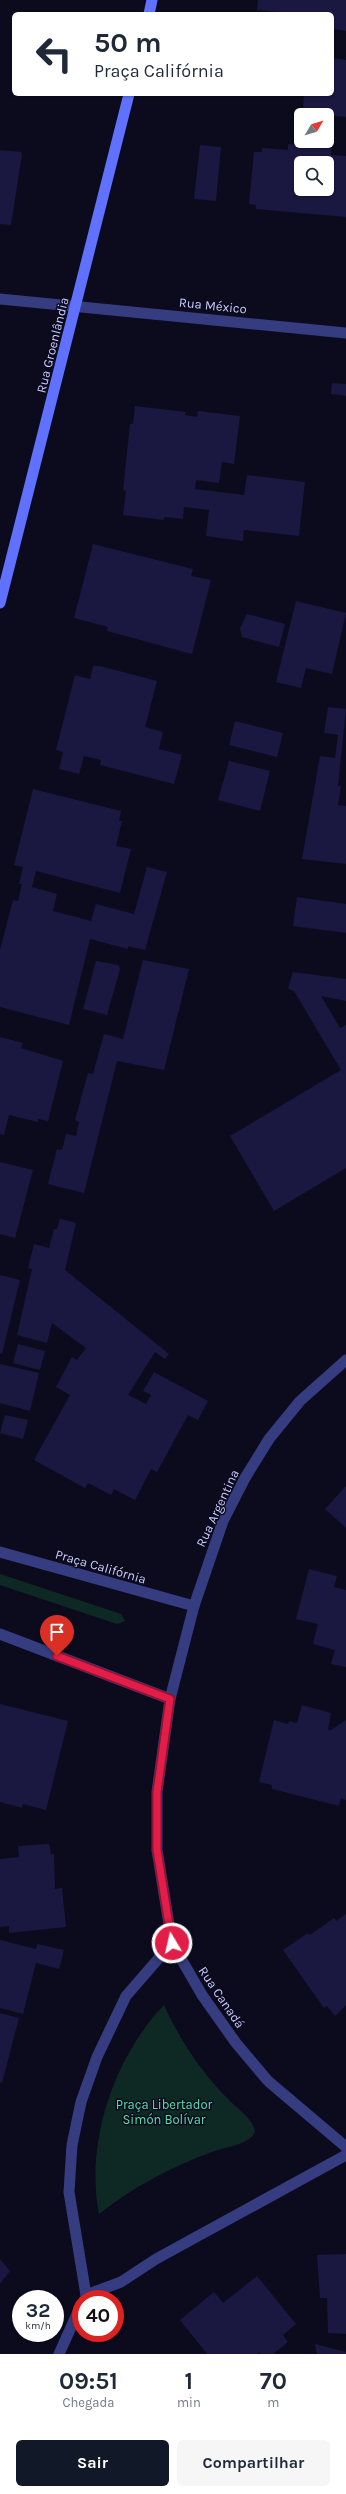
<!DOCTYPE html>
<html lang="pt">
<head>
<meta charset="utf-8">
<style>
  body { margin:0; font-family:Karla,sans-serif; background:#f6f6f7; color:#1f2937; height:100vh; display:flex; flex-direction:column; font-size:15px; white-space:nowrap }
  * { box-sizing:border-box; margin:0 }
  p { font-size:13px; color:#747a83 }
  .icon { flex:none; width:22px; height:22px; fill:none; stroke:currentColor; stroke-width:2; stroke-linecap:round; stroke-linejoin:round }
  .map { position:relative; height:2354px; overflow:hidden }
  .drawer { display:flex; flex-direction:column; background:#fff; flex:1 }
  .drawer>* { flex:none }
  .guide { position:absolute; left:12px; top:12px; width:322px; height:84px; border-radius:6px; box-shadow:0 1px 3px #0004; background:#fff; color:#1f2937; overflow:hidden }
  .needle { width:26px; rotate:52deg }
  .controls { position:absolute; left:294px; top:108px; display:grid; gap:8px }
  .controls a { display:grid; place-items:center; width:40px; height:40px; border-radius:6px; background:#fff; box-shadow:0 1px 3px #0004; font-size:20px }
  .speed { position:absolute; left:12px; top:2290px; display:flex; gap:8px; font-size:20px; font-weight:700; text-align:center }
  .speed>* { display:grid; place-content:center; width:52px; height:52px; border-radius:50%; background:#fff; box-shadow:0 1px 3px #0004; line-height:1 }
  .speed small { font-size:10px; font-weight:400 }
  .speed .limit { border:6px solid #d22; background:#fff; color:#111 }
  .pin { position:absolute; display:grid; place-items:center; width:34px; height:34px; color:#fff; margin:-41px -17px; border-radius:50% 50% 50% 0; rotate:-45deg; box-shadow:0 0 4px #0007 }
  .pin .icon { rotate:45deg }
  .me { position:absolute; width:44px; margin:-22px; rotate:351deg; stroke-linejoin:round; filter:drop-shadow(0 0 3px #0008) }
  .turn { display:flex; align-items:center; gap:14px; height:84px; padding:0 16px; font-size:18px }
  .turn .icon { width:52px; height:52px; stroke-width:2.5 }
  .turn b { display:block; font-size:28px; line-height:34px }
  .eta { display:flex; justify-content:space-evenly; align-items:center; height:68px; text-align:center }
  .eta b { font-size:24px; font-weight:700; line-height:28px }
  .action { display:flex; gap:8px; margin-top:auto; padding:8px 16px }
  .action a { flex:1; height:46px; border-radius:6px; background:#111827; color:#fff; font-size:16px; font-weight:700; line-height:46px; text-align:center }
  .action a+a { background:#f6f6f7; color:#1f2937 }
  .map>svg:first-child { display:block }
  .green { fill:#0e2924 }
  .building { fill:#1a1740; fill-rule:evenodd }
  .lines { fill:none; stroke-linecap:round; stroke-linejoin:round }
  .minor { stroke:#353c7f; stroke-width:11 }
  .tertiary { stroke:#353c7f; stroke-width:11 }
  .secondary { stroke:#6071ff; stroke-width:11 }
  .route-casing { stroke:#92132f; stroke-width:10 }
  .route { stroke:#e11d48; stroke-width:7 }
  .labels { text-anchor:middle; stroke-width:3; stroke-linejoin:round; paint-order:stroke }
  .street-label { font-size:13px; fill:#c9caff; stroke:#0c0b1e }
  .park-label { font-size:13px; fill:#52e2ab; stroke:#0c0b1e }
</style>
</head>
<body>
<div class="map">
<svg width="346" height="2354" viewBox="0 0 346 2354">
  <rect width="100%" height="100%" fill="#0c0b1e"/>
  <g class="green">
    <path d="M0,1574L121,1614L125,1621L117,1624L0,1585Z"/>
    <path d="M164,2005C179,2039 202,2073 228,2099C236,2108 254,2119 255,2132C249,2145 224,2147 212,2152C171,2167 133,2187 99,2214C85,2143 114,2057 164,2005Z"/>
  </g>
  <g class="building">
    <path d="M258,0H346V31L332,29V14H282V12L257,10Z"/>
    <path d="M332,58L346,60V117L307,114L308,109H303L304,94H332Z"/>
    <path d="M327,131H333L331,155L346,156V217L256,209V205L249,204L254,152H262V148L288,150V144L303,146V141H327ZM301,163H327V189H301Z"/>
    <path d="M200,145L221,147L216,201L194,199Z"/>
    <path d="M0,150L21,152L22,154L11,225L0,224Z"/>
    <path d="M332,383L346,384V396L331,394Z"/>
    <path d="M135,406L186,412L185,415L197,417L198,411L240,416L234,464L222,462L219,483L196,480L195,489L244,495L247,475L305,482L299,536L244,530L243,541L206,536L209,510L184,507L183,519L164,517V520L123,515L126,491L123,490L130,424H133Z"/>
    <path d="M93,544L193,569L191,576L211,580L192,654L107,631L108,627L74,618Z"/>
    <path d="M296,601L346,613L332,674L306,668L301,688L276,682Z"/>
    <path d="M247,614L285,624L279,647L242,637L240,628Z"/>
    <path d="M93,666H100L157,681L145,727L163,732L159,749L182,755L174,784L100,765L101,760L84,756L79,774L59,769L63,752L56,750L75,675L90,679Z"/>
    <path d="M328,707L346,709L338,786H341L338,805L346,806V864L302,859L320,756L335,758L338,735L324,733Z"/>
    <path d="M235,721L283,733L277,757L229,745Z"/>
    <path d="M229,761L270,771L260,811L218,800Z"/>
    <path d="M33,789L121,811L119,821H122L116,846L131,849L120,893L36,871L32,887L57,894L53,911L91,921L96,904L134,914L147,867L167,872L145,950L128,946V949L90,939L69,1025L0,1007V950L13,900L18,901L22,884H19L23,867L14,865Z"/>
    <path d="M297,897L346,904V933L293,926Z"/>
    <path d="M143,960L189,969L164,1070L117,1061L84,1193L48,1184L57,1149L62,1150L66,1134L76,1136L79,1122L75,1120L88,1073L93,1074L104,1034L123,1039Z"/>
    <path d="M96,961L118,965L120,969L107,1015L83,1009Z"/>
    <path d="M293,972L346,979V1001L321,996L340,1028L346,1025V1168L274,1211L230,1136L341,1070L294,991L288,989Z"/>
    <path d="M0,1037L23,1043L21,1048L63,1061L48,1121L38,1119V1122L9,1115L4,1135L0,1134Z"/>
    <path d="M0,1162L33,1170L15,1238L0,1234Z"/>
    <path d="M60,1219L76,1223L65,1270L169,1354L165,1359L155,1352L128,1395L146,1404L151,1395L143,1391L154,1372L208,1401L198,1420L188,1415L157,1472L151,1469L135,1500L114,1489L111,1495L88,1483L85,1488L34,1460L70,1395L56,1387L72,1357L77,1360L86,1348L52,1323L47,1343L17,1335L32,1269L28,1268L34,1244L49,1248L54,1229H57Z"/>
    <path d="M0,1275L20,1280L2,1354L0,1353Z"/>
    <path d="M18,1344L45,1351L40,1370L13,1363Z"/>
    <path d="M0,1364L39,1373L30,1411L0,1403Z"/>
    <path d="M5,1415L28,1420L23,1439L0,1433Z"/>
    <path d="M346,1486V1528L325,1509Z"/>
    <path d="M309,1569L337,1576L334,1587L346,1590V1667L331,1664L335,1650L313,1644L318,1624L296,1619Z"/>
    <path d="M0,1704L68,1721L46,1810L23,1804L22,1808L0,1802Z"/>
    <path d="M302,1705L331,1713L328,1730H331L346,1720V1800L341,1798L339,1806L272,1789V1785L259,1782L274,1720L288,1724L289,1721L297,1723Z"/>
    <path d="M49,1844L51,1854H54L55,1889L62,1888L66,1927L9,1933V1926L0,1927V1859L19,1857L18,1846Z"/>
    <path d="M346,1914V2005L335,2016L327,2006L324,2008L283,1950L308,1933L310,1935L334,1918L336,1921Z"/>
    <path d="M0,1940L36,1949L37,1944L64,1950L59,1969L36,1963L23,2014L0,2008Z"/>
    <path d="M0,2013L19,2018L2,2083L0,2082Z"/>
    <path d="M346,2254V2334L328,2333L327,2298H320L317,2255Z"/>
    <path d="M0,2259L10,2271L0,2284Z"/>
    <path d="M257,2276L296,2324L283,2335L288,2342L273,2354H261L259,2352L258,2354H207L180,2320L214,2292L223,2303Z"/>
    <path d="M315,2344L346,2352V2354H317Z"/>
  </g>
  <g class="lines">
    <g class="minor">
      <path d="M0,299L346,333"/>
      <path d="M86,2295L69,2192L72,2145L81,2102L97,2057L126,1996L172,1943"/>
      <path d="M86,2295L121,2282L156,2259L346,2155"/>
      <path d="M59,2354L81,2305"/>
    </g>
    <g class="tertiary">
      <path d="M346,1360L300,1401L269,1439L245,1478L223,1521L194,1606L170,1699L157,1792V1850L172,1943L202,1995L236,2043L268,2081L346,2147"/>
      <path d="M0,1552L194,1606"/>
      <path d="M0,1634L170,1699"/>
    </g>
    <g class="secondary">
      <path d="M149,14L152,0"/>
      <path d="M0,603L129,94"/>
    </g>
  </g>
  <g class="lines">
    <defs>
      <path id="route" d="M57,1656L170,1699L157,1792V1850L172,1943"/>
    </defs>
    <use href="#route" class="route-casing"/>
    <use href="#route" class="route"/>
  </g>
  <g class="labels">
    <g class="street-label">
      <text transform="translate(213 305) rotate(6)" y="5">Rua México</text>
      <text transform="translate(52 345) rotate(-76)" y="5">Rua Groenlândia</text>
      <text transform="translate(217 1508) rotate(-65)" y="5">Rua Argentina</text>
      <text transform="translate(101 1566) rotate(16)" y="5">Praça Califórnia</text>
      <text transform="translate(222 1997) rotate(56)" y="5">Rua Canadá</text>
    </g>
    <g class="park-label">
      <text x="164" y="2109">Praça Libertador<tspan x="164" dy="15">Simón Bolívar</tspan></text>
    </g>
  </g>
</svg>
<div class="controls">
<a><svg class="needle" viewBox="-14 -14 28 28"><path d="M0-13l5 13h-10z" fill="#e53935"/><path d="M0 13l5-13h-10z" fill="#747a83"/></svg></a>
<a><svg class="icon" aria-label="search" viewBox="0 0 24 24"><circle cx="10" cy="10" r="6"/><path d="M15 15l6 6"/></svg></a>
</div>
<div class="speed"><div>32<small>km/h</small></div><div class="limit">40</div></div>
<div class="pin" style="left:57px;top:1656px;background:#d93025"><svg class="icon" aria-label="arrive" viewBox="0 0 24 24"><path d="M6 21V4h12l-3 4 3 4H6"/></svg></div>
<svg class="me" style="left:172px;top:1943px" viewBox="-20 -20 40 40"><circle r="17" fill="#e11d48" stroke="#fff" stroke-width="3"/><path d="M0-11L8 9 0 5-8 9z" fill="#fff"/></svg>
<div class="guide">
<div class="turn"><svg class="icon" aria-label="left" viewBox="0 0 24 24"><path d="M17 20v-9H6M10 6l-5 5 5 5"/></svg><div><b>50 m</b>Praça Califórnia</div></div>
</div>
</div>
<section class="drawer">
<div class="eta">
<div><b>09:51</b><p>Chegada</p></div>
<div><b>1</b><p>min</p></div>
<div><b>70</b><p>m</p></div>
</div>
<div class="action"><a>Sair</a><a>Compartilhar</a></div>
</section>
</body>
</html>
